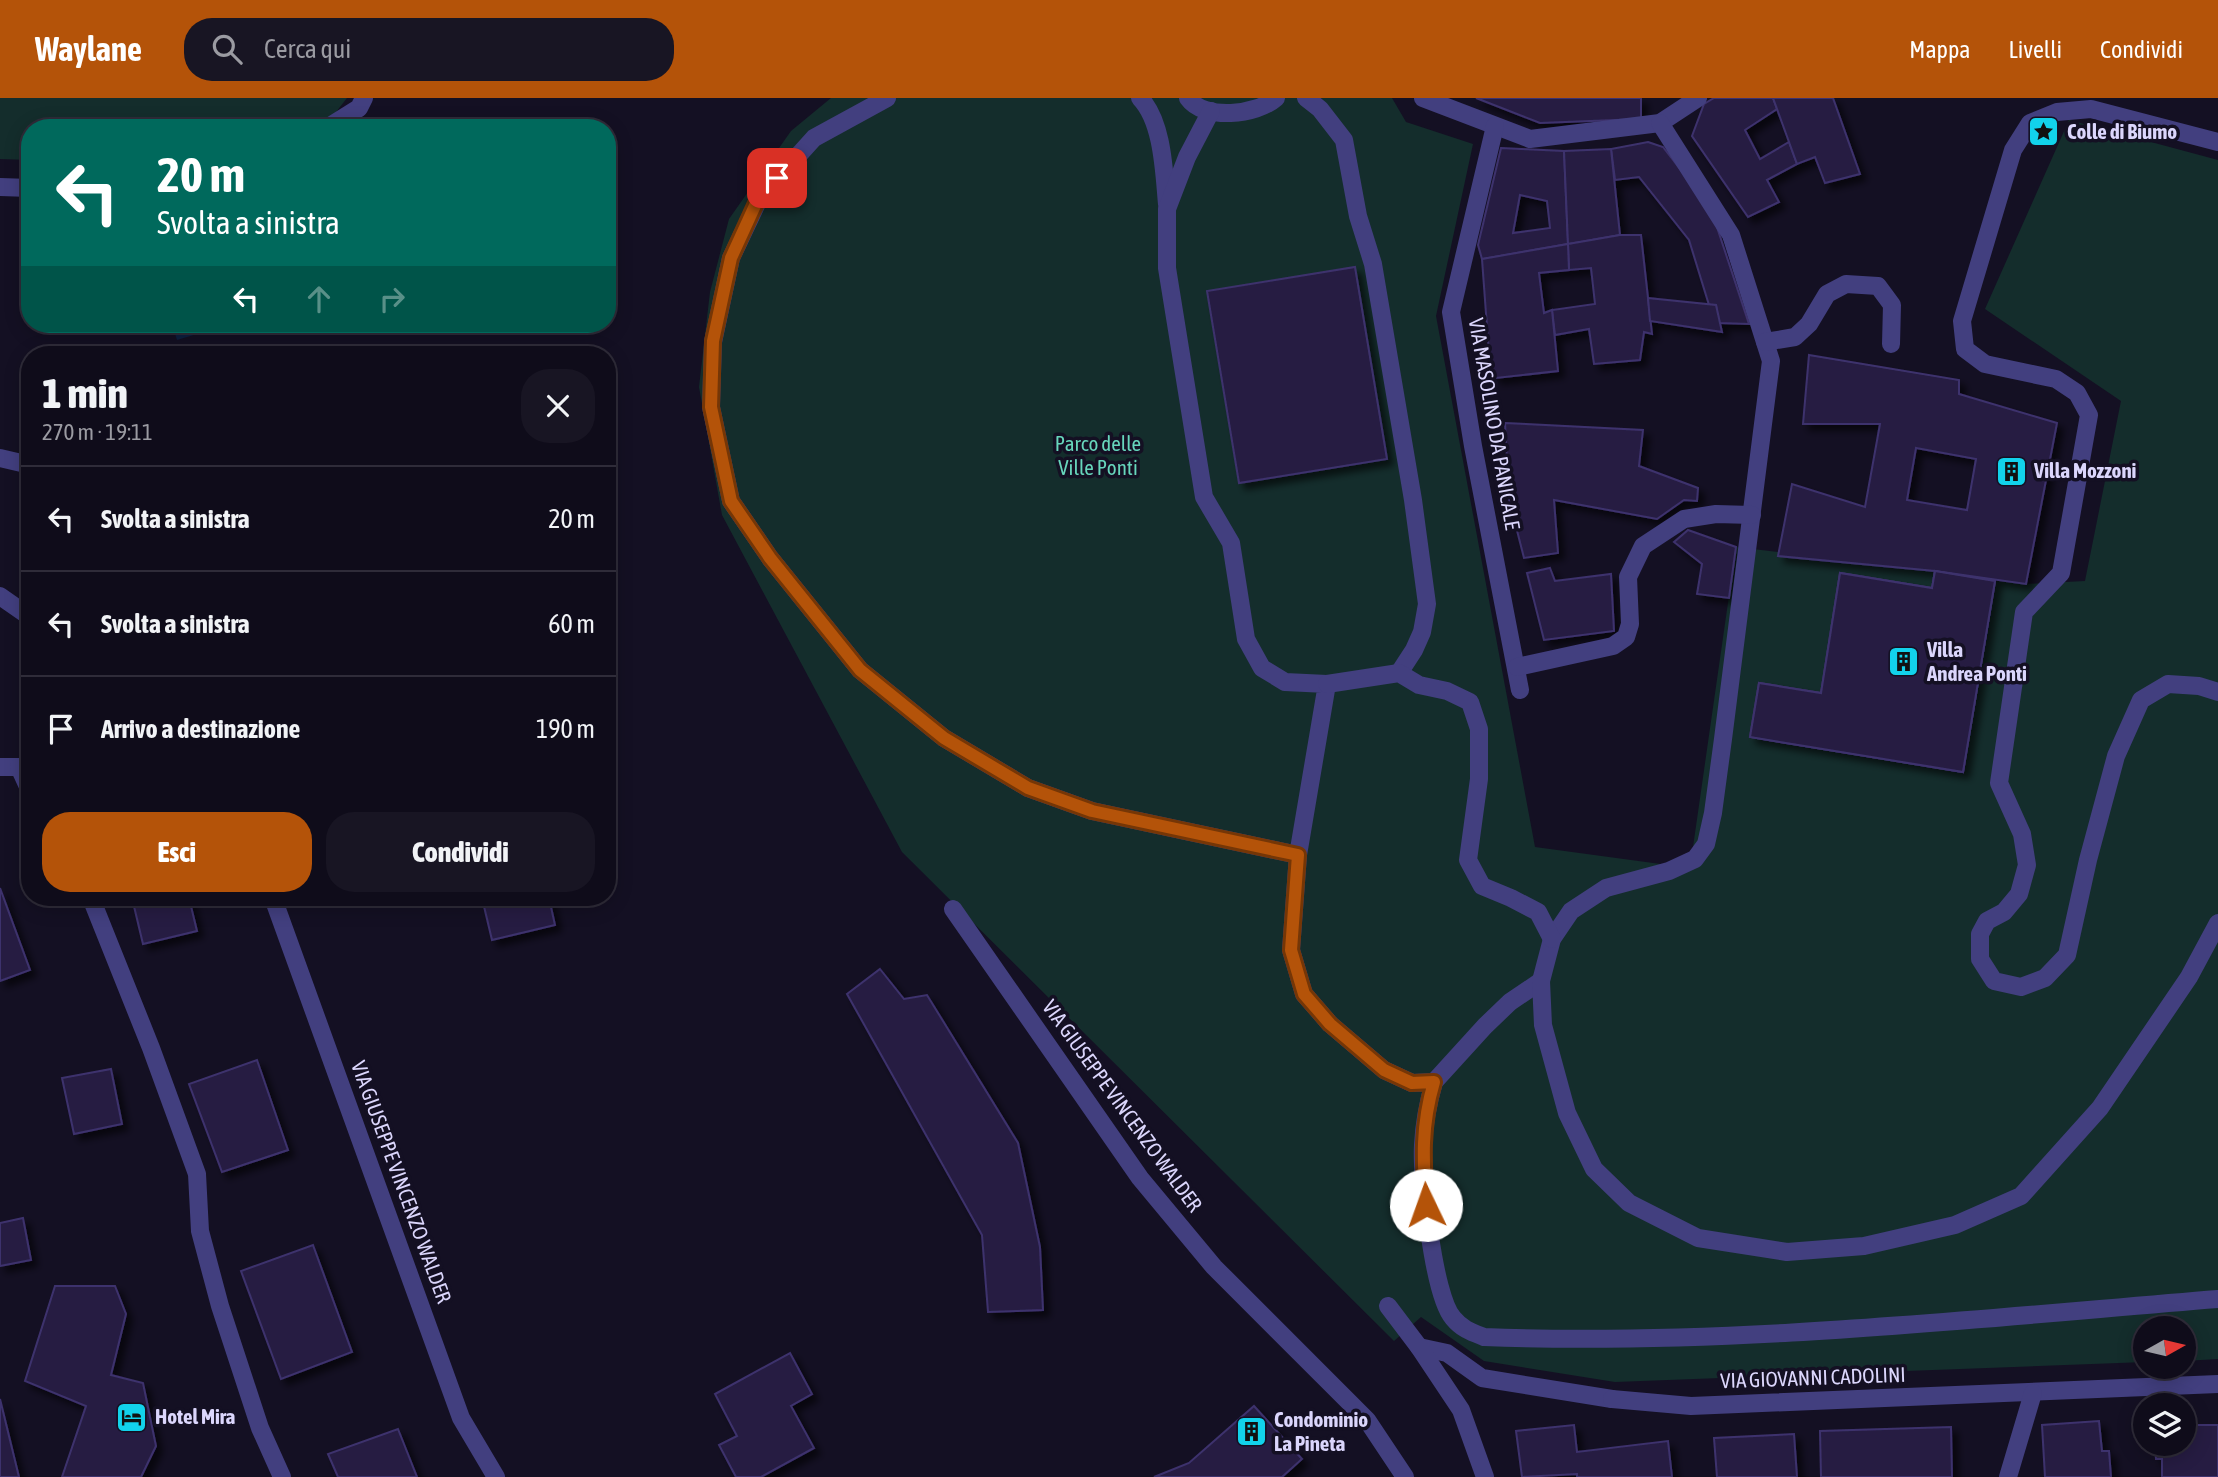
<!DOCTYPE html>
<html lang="it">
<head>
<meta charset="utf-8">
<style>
  body { margin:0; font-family:"Asap Condensed",sans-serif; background:#181523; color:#f1f3f6; height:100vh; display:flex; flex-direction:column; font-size:26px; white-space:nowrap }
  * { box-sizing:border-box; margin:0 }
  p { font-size:23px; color:#9b9ba2 }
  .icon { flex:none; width:38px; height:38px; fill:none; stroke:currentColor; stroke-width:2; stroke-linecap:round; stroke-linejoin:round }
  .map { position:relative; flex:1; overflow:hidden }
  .sheet { position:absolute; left:21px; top:248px; width:595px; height:560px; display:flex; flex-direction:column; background:#0f0c1a; border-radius:28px; box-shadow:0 4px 18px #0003,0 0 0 2px #2f2c39 }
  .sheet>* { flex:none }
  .hud { position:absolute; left:21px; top:21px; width:595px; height:214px; border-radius:28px; box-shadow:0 4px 18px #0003,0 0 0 2px #2f2c39; background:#00695c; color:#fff; overflow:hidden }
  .needle { width:46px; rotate:82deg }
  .buttons { position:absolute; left:2133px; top:1218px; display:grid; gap:14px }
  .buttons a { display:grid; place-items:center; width:63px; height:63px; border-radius:50%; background:#0f0c1a; box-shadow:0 4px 18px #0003,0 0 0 2px #2f2c39; font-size:35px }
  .pin { position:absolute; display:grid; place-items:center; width:60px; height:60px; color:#fff; margin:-30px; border-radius:14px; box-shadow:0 4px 10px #0006 }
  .me { position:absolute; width:77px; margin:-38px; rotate:357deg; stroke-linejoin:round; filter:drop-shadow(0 0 5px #0008) }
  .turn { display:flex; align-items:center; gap:24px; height:147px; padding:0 21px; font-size:32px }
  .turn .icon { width:91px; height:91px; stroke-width:2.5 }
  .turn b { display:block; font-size:49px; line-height:60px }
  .lanes { display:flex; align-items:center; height:66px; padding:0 21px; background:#0003; justify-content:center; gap:35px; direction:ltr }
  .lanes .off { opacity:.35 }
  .round { display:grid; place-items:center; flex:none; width:74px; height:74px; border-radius:28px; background:#181523 }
  .head { display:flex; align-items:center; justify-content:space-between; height:119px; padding:0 21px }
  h1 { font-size:42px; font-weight:800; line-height:52px }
  .cta { display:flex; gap:14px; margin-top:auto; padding:14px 21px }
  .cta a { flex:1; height:80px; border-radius:28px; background:#b45309; color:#fff; font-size:28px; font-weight:800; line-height:80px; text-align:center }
  .cta a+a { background:#181523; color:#f1f3f6 }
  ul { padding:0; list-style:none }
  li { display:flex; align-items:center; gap:21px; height:105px; padding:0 21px; border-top:2px solid #2f2c39 }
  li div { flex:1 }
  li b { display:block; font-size:26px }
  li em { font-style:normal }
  header { display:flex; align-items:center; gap:42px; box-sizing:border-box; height:98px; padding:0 35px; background:#b45309; color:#fff }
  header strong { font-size:33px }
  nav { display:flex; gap:38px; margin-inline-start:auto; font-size:24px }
  .search { width:490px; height:63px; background:#181523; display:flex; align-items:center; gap:18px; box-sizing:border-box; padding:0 24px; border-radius:28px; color:#9b9ba2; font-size:26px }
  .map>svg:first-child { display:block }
  .green { fill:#142d2c }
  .water { fill:#0e1f3f }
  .building { fill:#261e43; stroke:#3e326d; stroke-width:2; fill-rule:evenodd; filter:url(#shadow) }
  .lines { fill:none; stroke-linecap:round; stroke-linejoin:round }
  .pedestrian { stroke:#423f7f; stroke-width:18 }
  .minor { stroke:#423f7f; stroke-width:18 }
  .route-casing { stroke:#753606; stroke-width:18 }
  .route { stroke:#b45309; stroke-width:12 }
  .labels { text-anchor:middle; stroke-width:7; stroke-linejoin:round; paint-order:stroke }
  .poi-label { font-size:21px; font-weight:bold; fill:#dbd6fc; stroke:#141023; text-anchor:start }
  .street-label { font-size:21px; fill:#dbd6fc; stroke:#141023 }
  .park-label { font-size:21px; fill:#67d6bc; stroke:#141023 }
</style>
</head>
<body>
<header>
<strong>Waylane</strong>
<div class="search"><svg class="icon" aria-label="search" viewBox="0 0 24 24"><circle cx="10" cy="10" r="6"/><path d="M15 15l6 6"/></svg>Cerca qui</div>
<nav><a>Mappa</a><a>Livelli</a><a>Condividi</a></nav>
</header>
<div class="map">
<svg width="2218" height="1379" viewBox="0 0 2218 1379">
  <defs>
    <filter id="shadow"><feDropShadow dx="6" dy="6" stdDeviation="3.5" flood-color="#0009"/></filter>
  </defs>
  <rect width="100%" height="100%" fill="#141023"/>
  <g class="green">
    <path d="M0,0H347L329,23L315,30H30V62L0,61Z"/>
    <path d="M831,0H1392L1406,24L1473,46L1436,218L1535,749L1690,770L1736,449L1935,473L1995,483L2026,486L2085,483L2121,303L1985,211L2069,22L2218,62V1261L2184,1263V1230H2146L2145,1264L1615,1284L1484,1263L1421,1219L1394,1243L902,754L722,417L699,289L710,194L729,121L791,33Z"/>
  </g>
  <path class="water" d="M172,226H205L207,233L177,242Z"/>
  <g class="building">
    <path d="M1476,0H1641V21L1540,25Z"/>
    <path d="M1714,0H1773L1777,11L1745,32L1760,61L1789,44L1797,66L1767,82L1779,104L1748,119L1692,38L1704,6Z"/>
    <path d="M1773,0H1833L1860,76L1825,85L1815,59L1797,66Z"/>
    <path d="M1648,44L1663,49L1711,111L1749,226L1719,225L1716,207H1709L1689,142L1639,79L1615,82L1611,51Z"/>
    <path d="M1501,50L1564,53L1568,146L1482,161L1478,147ZM1520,97L1547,103L1550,130L1513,135Z"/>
    <path d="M1611,51L1620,137L1568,146L1564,53Z"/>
    <path d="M1620,137H1641L1652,236L1644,234L1640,262L1594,266L1589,231L1555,237L1552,212L1595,206L1591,170L1569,172L1568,146Z"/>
    <path d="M1568,146L1569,172L1539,175L1544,215L1552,212L1558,273L1496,280L1490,270L1482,161Z"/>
    <path d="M1355,169L1387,361L1239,385L1207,193Z"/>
    <path d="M1648,200L1716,207L1722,234L1650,223Z"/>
    <path d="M1809,257L1959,282V296L2057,325L2026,486L1935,473L1778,458L1792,386L1865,409L1880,326H1803ZM1916,350L1976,361L1967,412L1907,402Z"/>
    <path d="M1505,325L1643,332L1639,368L1698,390L1697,403L1684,402L1657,421L1554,402L1558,455L1524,460L1509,401Z"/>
    <path d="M1688,432L1736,449L1729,500L1697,496L1702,466L1674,444Z"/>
    <path d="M1550,470L1555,483L1611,476L1614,533L1544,542L1527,475Z"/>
    <path d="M1935,473L1995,483L1963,674L1750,639L1759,585L1821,595L1840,475L1932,490Z"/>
    <path d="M1935,473L1995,483L1963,674L1750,639L1759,585L1821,595L1840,475L1932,490Z"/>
    <path d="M0,790L30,872L0,883Z"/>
    <path d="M132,800H189L197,833L143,846Z"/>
    <path d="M482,800H549L555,827L492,842Z"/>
    <path d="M880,871L904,901L927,897L1018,1045L1040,1149L1043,1212L988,1214L982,1137L847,896Z"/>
    <path d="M257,962L288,1052L222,1074L189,986Z"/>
    <path d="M111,971L122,1026L74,1036L62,980Z"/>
    <path d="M23,1120L31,1162L0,1168V1125Z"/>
    <path d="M313,1147L352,1254L281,1281L241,1173Z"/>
    <path d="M55,1188H115L126,1216L111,1277L143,1285L156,1348L141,1379H62L86,1308L25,1283Z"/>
    <path d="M790,1255L812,1296L791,1308L814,1350L761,1379H736L719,1347L737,1338L715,1296Z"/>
    <path d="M0,1301L19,1379H0Z"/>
    <path d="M1254,1308L1302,1361L1282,1379H1154L1189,1365Z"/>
    <path d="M2099,1323L2102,1353H2109L2111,1379H2045L2042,1327Z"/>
    <path d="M1574,1327L1577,1354L1668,1343L1672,1379H1577V1376L1522,1379L1516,1333Z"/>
    <path d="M2184,1327H2218V1379H2162V1361H2156L2155,1346H2184Z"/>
    <path d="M1951,1329L1952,1379H1821L1820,1333Z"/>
    <path d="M398,1331L417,1379H338L328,1356Z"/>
    <path d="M1794,1336L1797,1379H1717L1714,1340Z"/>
  </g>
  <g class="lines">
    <path class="pedestrian" d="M1419,1249L1447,1255L1482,1280L1612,1301"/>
    <g class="minor">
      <path d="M887,0L814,40L759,101L731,160L713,244L711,309L731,403L770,460L860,572L944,640L1028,690L1092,713L1298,757"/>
      <path d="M1140,0C1163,24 1164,74 1167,106"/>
      <path d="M1188,0C1204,23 1257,17 1276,0"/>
      <path d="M1306,0L1320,11L1344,42L1358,118L1373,166L1413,402L1427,506L1422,534L1414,552L1399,575"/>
      <path d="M1423,0L1530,41L1660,25L1698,0"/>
      <path d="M1211,13L1187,59L1167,111V170L1204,399L1231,445L1246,541L1262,570L1285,584L1327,586L1298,757L1291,852L1304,896L1330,926L1384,972L1412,985L1434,984L1485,928L1510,904L1541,883"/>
      <path d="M1660,25L1731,137L1771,263L1723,641L1713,715L1706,746L1695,761L1669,773L1606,790L1571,813L1552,841L1541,883L1543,927L1567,1015L1594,1071L1629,1105L1698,1140L1787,1154L1864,1148L1955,1127L2021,1098L2100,1010L2189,879L2218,825"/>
      <path d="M1495,28L1451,214L1473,348L1520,592"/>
      <path d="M327,30L359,10L364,0"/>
      <path d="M2218,44L2091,11L2057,14L2030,25L2013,52L1962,223L1965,251L1985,266L2056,281L2077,295L2089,317L2061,475L2024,514L1999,685L2022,736L2027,767L2019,796L2004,814L1987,823L1980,836V861L1994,883L2021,889L2045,880L2067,857L2088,762L2116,658L2141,602L2168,586L2199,588L2218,594"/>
      <path d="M0,89L30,90"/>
      <path d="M1765,244L1795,239L1809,226L1827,196L1846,186L1878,188L1892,207L1891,246"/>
      <path d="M0,360L30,367"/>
      <path d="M0,498L30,519"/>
      <path d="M1517,569L1613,548L1626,539L1630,526L1628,479L1643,448L1684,421L1716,416L1752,417"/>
      <path d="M1327,586L1399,575L1419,587L1447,593L1470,604L1479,631V681L1468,762L1482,788L1511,800L1538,814L1552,841"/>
      <path d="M0,669H30"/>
      <path d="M19,669L30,693"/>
      <path d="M91,800L151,950L197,1076L200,1133L220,1208L260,1330L282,1379"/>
      <path d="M273,800L461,1320L496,1379"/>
      <path d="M953,811L1140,1080L1214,1169L1367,1322L1405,1379"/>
      <path d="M1434,984C1428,1005 1424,1025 1423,1047C1421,1079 1433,1197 1453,1220C1462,1231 1471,1234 1484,1239C1729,1248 1974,1221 2218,1201"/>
      <path d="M1388,1208L1419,1249L1461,1312L1485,1379"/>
      <path d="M1612,1301L1691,1308L2218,1286"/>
      <path d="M2008,1379L2033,1295"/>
    </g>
  </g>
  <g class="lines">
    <defs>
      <path id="route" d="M777,80L758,101L731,160L713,243L711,309L731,403L770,460L860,572L944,640L1028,690L1092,713L1298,757L1291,852L1304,896L1330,926L1384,972L1412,985L1434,984C1421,1028 1423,1062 1426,1107"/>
    </defs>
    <use href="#route" class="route-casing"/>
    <use href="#route" class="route"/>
  </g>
  <defs>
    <symbol id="sight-square" viewBox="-11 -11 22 22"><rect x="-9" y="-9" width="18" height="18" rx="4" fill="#12d2eb" stroke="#141023"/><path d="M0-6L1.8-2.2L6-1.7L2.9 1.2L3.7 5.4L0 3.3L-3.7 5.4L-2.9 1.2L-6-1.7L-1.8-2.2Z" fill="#111"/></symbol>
    <symbol id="building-square" viewBox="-11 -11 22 22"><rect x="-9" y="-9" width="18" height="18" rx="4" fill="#12d2eb" stroke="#141023"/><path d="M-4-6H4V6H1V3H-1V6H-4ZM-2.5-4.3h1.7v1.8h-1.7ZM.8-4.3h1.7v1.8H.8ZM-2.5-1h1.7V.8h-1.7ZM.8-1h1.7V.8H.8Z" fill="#111"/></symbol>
    <symbol id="hotel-square" viewBox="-11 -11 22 22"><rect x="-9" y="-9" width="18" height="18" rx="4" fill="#12d2eb" stroke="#141023"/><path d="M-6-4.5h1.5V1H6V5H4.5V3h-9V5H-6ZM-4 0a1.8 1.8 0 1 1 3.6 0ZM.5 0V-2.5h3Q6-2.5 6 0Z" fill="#111"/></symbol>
  </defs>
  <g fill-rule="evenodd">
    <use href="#sight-square" x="2026" y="16" width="35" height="35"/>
    <use href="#building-square" x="1994" y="356" width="35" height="35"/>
    <use href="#building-square" x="1886" y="546" width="35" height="35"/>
    <use href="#hotel-square" x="114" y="1302" width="35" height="35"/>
    <use href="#building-square" x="1234" y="1316" width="35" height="35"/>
  </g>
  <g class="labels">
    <g class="poi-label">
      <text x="2067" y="41">Colle di Biumo</text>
      <text x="2034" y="380">Villa Mozzoni</text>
      <text x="1927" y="559">Villa<tspan x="1927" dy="24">Andrea Ponti</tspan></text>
      <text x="155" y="1326">Hotel Mira</text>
      <text x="1274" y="1329">Condominio<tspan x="1274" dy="24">La Pineta</tspan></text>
    </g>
    <g class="street-label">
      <text transform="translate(1494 326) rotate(80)" y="7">VIA MASOLINO DA PANICALE</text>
      <text transform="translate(1122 1008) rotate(54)" y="7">VIA GIUSEPPE VINCENZO WALDER</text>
      <text transform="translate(401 1084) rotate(70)" y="7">VIA GIUSEPPE VINCENZO WALDER</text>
      <text transform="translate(1813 1280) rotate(-2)" y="7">VIA GIOVANNI CADOLINI</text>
    </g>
    <g class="park-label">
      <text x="1098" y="353">Parco delle<tspan x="1098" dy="24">Ville Ponti</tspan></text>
    </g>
  </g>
</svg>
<div class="buttons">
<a><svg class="needle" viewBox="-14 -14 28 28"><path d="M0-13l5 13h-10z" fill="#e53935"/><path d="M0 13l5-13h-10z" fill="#9b9ba2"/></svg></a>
<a><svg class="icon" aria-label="layers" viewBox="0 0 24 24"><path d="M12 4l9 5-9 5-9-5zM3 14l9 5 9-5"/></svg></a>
</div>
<div class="pin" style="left:777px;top:80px;background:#d93025"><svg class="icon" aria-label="arrive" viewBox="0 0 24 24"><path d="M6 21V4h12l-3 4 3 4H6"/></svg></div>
<svg class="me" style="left:1426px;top:1107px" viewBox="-20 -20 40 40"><circle r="19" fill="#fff"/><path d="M0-13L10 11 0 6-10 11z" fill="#b45309"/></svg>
<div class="hud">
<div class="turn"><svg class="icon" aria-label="left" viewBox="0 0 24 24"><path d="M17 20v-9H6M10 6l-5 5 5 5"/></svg><div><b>20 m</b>Svolta a sinistra</div></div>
<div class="lanes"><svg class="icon" aria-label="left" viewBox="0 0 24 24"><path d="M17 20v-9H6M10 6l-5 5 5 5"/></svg><svg class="icon off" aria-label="ahead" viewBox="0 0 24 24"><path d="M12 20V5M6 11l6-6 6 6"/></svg><svg class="icon off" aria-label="right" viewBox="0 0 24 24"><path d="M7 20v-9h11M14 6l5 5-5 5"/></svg></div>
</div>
<section class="sheet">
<div class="head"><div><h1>1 min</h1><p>270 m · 19:11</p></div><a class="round"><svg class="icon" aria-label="close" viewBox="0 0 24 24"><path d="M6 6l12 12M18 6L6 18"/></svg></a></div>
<ul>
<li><svg class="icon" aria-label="left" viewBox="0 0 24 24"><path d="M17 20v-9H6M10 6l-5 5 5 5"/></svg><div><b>Svolta a sinistra</b></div><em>20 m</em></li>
<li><svg class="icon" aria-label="left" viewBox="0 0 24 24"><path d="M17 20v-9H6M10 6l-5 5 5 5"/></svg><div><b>Svolta a sinistra</b></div><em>60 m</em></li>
<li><svg class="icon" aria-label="arrive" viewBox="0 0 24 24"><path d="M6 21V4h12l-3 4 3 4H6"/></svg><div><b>Arrivo a destinazione</b></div><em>190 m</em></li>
</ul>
<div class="cta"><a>Esci</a><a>Condividi</a></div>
</section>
</div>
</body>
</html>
